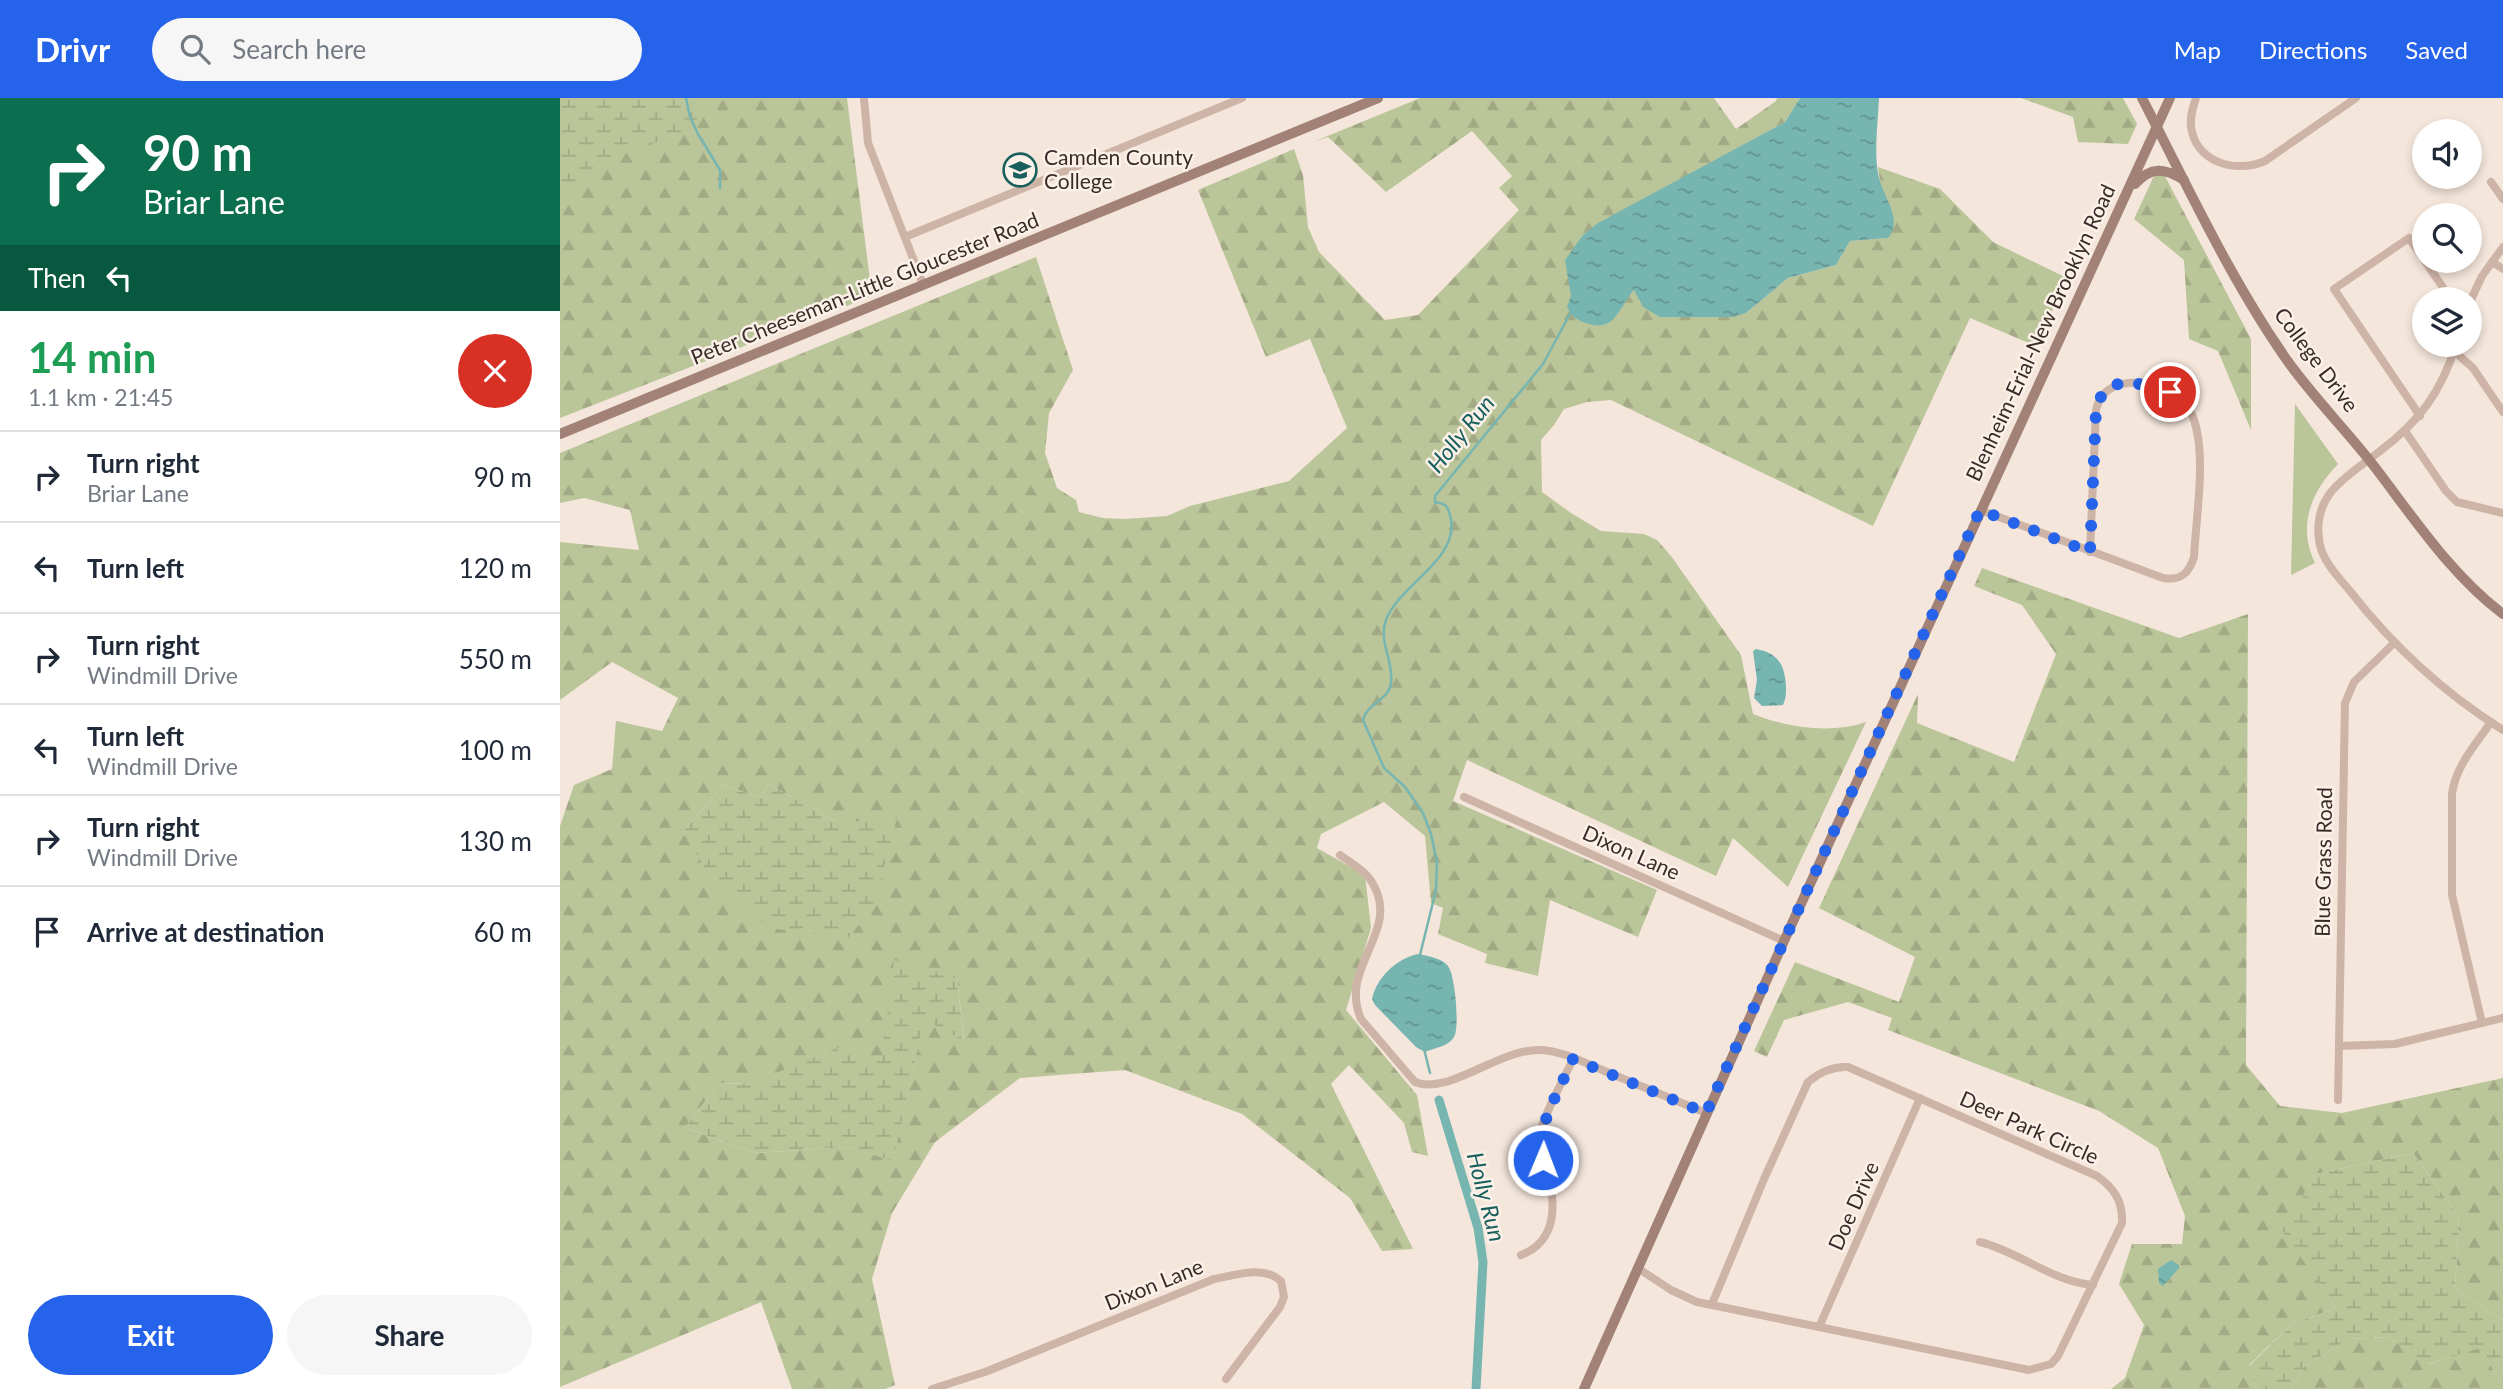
<!DOCTYPE html>
<html lang="en">
<head>
<meta charset="utf-8">
<style>
  body { margin:0; font-family:Lato,sans-serif; background:#f6f6f7; color:#1f2937; height:100vh; display:flex; flex-direction:column; font-size:26px; white-space:nowrap }
  * { box-sizing:border-box; margin:0 }
  p { font-size:23px; color:#747a83 }
  .icon { flex:none; width:38px; height:38px; fill:none; stroke:currentColor; stroke-width:2; stroke-linecap:round; stroke-linejoin:round }
  .map { position:relative; flex:1; overflow:hidden }
  .drawer { display:flex; flex-direction:column; background:#fff; width:560px }
  .drawer>* { flex:none }
  .banner { background:#0b6e4f; color:#fff; overflow:hidden }
  .tools { position:absolute; left:1852px; top:21px; display:grid; gap:14px }
  .tools a { display:grid; place-items:center; width:70px; height:70px; border-radius:50%; background:#fff; box-shadow:0 4px 10px #0003; font-size:35px }
  .pin { position:absolute; display:grid; place-items:center; width:60px; height:60px; color:#fff; margin:-30px; border:4px solid #fff; border-radius:50%; box-shadow:0 2px 7px #0007 }
  .me { position:absolute; width:77px; margin:-38px; rotate:1deg; stroke-linejoin:round; filter:drop-shadow(0 0 5px #0008) }
  .turn { display:flex; align-items:center; gap:24px; height:147px; padding:0 28px; font-size:32px }
  .turn .icon { width:91px; height:91px; stroke-width:2.5 }
  .turn b { display:block; font-size:49px; line-height:60px }
  .then { display:flex; align-items:center; height:66px; padding:0 28px; background:#0003; gap:14px; font-size:26px }
  .round { display:grid; place-items:center; flex:none; width:74px; height:74px; border-radius:37px; background:#f6f6f7 }
  .overview { display:flex; align-items:center; justify-content:space-between; height:119px; padding:0 28px }
  h1 { font-size:42px; font-weight:700; line-height:52px; color:#1e9e55 }
  .action { display:flex; gap:14px; margin-top:auto; padding:14px 28px }
  .action a { flex:1; height:80px; border-radius:42px; background:#2563eb; color:#fff; font-size:28px; font-weight:700; line-height:80px; text-align:center }
  .action a+a { background:#f6f6f7; color:#1f2937 }
  ul { padding:0; list-style:none }
  li { display:flex; align-items:center; gap:21px; height:91px; padding:0 28px; border-top:2px solid #e0e1e3 }
  li div { flex:1 }
  li b { display:block; font-size:26px }
  li em { font-style:normal }
  header { display:flex; align-items:center; gap:42px; box-sizing:border-box; height:98px; padding:0 35px; background:#2563eb; color:#fff }
  header strong { font-size:33px }
  nav { display:flex; gap:38px; margin-inline-start:auto; font-size:24px }
  .search { width:490px; height:63px; background:#f6f6f7; display:flex; align-items:center; gap:18px; box-sizing:border-box; padding:0 24px; border-radius:38px; color:#747a83; font-size:26px }
  main { display:flex; flex:1; min-height:0 }
  .map>svg:first-child { display:block }
  .green { fill:#bbc59a }
  .forest { fill:url(#forest-firs); fill-rule:evenodd }
  .wetland { fill:url(#wetland-marsh) }
  .water { fill:url(#water-ripples) }
  .lines { fill:none; stroke-linecap:round; stroke-linejoin:round }
  .stream { stroke:#77b5b1; stroke-width:2.5 }
  .canal { stroke:#77b5b1; stroke-width:9 }
  .street { stroke:#ceb4a6; stroke-width:8 }
  .secondary { stroke:#a28277; stroke-width:10 }
  .route { stroke:#2563eb; stroke-width:12; stroke-dasharray:0 21.6 }
  .labels { text-anchor:middle; stroke-width:5; stroke-linejoin:round; paint-order:stroke }
  .poi-label { font-size:21px; fill:#392b28; stroke:#fbf1e8; text-anchor:start }
  .street-label { font-size:21px; fill:#392b28; stroke:#fbf1e8 }
  .water-label { font-size:23px; font-style:italic; fill:#195f5d; stroke:#fbf1e8 }
</style>
</head>
<body>
<header>
<strong>Drivr</strong>
<div class="search"><svg class="icon" aria-label="search" viewBox="0 0 24 24"><circle cx="10" cy="10" r="6"/><path d="M15 15l6 6"/></svg>Search here</div>
<nav><a>Map</a><a>Directions</a><a>Saved</a></nav>
</header>
<main>
<section class="drawer">
<div class="banner">
<div class="turn"><svg class="icon" aria-label="right" viewBox="0 0 24 24"><path d="M7 20v-9h11M14 6l5 5-5 5"/></svg><div><b>90 m</b>Briar Lane</div></div>
<div class="then">Then<svg class="icon" aria-label="left" viewBox="0 0 24 24"><path d="M17 20v-9H6M10 6l-5 5 5 5"/></svg></div>
</div>
<div class="overview"><div><h1>14 min</h1><p>1.1 km · 21:45</p></div><a class="round" style="background:#d93025;color:#fff"><svg class="icon" aria-label="close" viewBox="0 0 24 24"><path d="M6 6l12 12M18 6L6 18"/></svg></a></div>
<ul>
<li><svg class="icon" aria-label="right" viewBox="0 0 24 24"><path d="M7 20v-9h11M14 6l5 5-5 5"/></svg><div><b>Turn right</b><p>Briar Lane</p></div><em>90 m</em></li>
<li><svg class="icon" aria-label="left" viewBox="0 0 24 24"><path d="M17 20v-9H6M10 6l-5 5 5 5"/></svg><div><b>Turn left</b></div><em>120 m</em></li>
<li><svg class="icon" aria-label="right" viewBox="0 0 24 24"><path d="M7 20v-9h11M14 6l5 5-5 5"/></svg><div><b>Turn right</b><p>Windmill Drive</p></div><em>550 m</em></li>
<li><svg class="icon" aria-label="left" viewBox="0 0 24 24"><path d="M17 20v-9H6M10 6l-5 5 5 5"/></svg><div><b>Turn left</b><p>Windmill Drive</p></div><em>100 m</em></li>
<li><svg class="icon" aria-label="right" viewBox="0 0 24 24"><path d="M7 20v-9h11M14 6l5 5-5 5"/></svg><div><b>Turn right</b><p>Windmill Drive</p></div><em>130 m</em></li>
<li><svg class="icon" aria-label="arrive" viewBox="0 0 24 24"><path d="M6 21V4h12l-3 4 3 4H6"/></svg><div><b>Arrive at destination</b></div><em>60 m</em></li>
</ul>
<div class="action"><a>Exit</a><a>Share</a></div>
</section>
<div class="map">
<svg width="1943" height="1291" viewBox="0 0 1943 1291">
  <defs>
    <pattern id="forest-firs" width="22" height="20" patternUnits="userSpaceOnUse" patternTransform="scale(1.75)"><rect width="22" height="20" fill="#bbc59a"/><path d="M5 1l3.5 6h-7zM16 11l3.5 6h-7z" fill="#a2a985"/></pattern>
    <pattern id="wetland-marsh" width="20" height="14" patternUnits="userSpaceOnUse" patternTransform="scale(1.75)"><rect width="20" height="14" fill="#bbc59a"/><path d="M1 5h8M5 5V1M11 12h8M15 12V8" fill="none" stroke="#a2a985"/></pattern>
    <pattern id="water-ripples" width="26" height="14" patternUnits="userSpaceOnUse" patternTransform="scale(1.75)"><rect width="26" height="14" fill="#77b5b1"/><path d="M2 4q2-2 4 0t4 0M15 11q2-2 4 0t4 0" fill="none" stroke="#639390"/></pattern>
  </defs>
  <rect width="100%" height="100%" fill="#f4e6db"/>
  <path class="green" d="M1735,306L1778,366C1751,394 1737,428 1755,465L1731,477Z"/>
  <g class="forest">
    <path d="M0,0H287L312,198L0,320Z"/>
    <path d="M860,0H1154L1176,31L1216,3L1217,0H1240L1225,24L1038,126L1042,227L1074,192L1186,215L1228,180L1276,167L1290,143L1328,140L1318,69L1380,91L1433,144L1507,180L1476,248L1410,220L1313,428L1051,302L1027,304L1004,311L994,327L981,342L982,394L1011,415L1041,433L1084,436L1097,442L1111,458L1181,557L1193,616C1227,630 1272,636 1306,624L1228,789L1173,740L1156,778L907,662L893,703L1097,792L1078,839L990,802L978,878L925,865L927,856L878,836L883,810L871,805L865,738L824,704L761,736L757,750L805,777L811,830L786,912L857,997L868,1058L852,1054L844,1025L789,967L771,986L853,1151L822,1153L790,1100L682,1016L565,972L460,980L375,1044L332,1115L312,1181L335,1287L325,1291H232L201,1204L0,1289V728L14,687L52,671L56,623L102,633L118,600L52,564L0,602V444L79,452L70,412L24,400L0,405V355L476,159L513,272L489,315L485,355L497,390L516,402L519,414L543,420L565,421L607,418L630,408L729,383L787,330L750,241L706,259L638,92L734,51L743,77L748,129L759,154L825,222L858,217L959,112L939,90L952,78L912,33L826,94L768,39L753,44ZM208,686L277,724L123,733L164,687L201,700ZM397,880L404,942L364,920L333,1062L287,1049L196,1055L125,1030L159,985L188,986L321,965Z"/>
    <path d="M1461,0H1563L1577,26L1568,46L1518,44L1513,19Z"/>
    <path d="M1599,67L1691,241V332L1658,253L1629,241L1624,162L1574,121Z"/>
    <path d="M1422,470L1619,540L1688,516L1686,967L1720,1008L1782,1015L1943,980V1222L1895,1191L1899,1119L1853,1055L1756,1076L1723,1132L1776,1210L1732,1226L1689,1267L1698,1291H1551L1565,1280L1584,1227L1559,1186L1572,1146H1622L1625,1118L1598,1050L1539,1013L1328,932L1332,920L1288,904L1224,922L1207,959L1194,953L1235,864L1339,904L1355,859L1259,810L1358,596L1357,625L1454,664L1496,556L1462,507L1414,488Z"/>
    <path d="M1829,1239L1868,1266L1921,1249L1939,1282L1943,1281V1291H1731L1744,1269L1788,1241Z"/>
  </g>
  <g class="wetland">
    <path d="M0,0H142L134,33L77,50L38,65L0,100Z"/>
    <path d="M208,686L277,724L337,721L313,810L288,840L209,830L151,781L123,733L164,687L201,700Z"/>
    <path d="M334,862L397,880L404,943L364,921L333,1063L287,1049L196,1055L125,1030L159,985L189,986L284,947L321,964Z"/>
    <path d="M1853,1055L1899,1119L1895,1191L1943,1222V1281L1939,1282L1921,1250L1867,1266L1829,1239L1788,1241L1744,1269L1731,1291H1698L1689,1268L1732,1226L1776,1210L1722,1132L1756,1076Z"/>
  </g>
  <g class="water">
    <path d="M1240,0H1319C1318,24 1313,61 1320,83C1325,101 1343,123 1328,140L1290,143L1276,167L1228,180L1186,215L1173,219H1100L1083,209L1074,192C1058,210 1055,237 1023,224C1015,221 1011,217 1007,209L1011,198L1005,162L1023,137L1038,125L1225,24Z"/>
    <path d="M1196,551C1219,555 1225,568 1226,589C1226,597 1226,600 1223,607L1202,608L1194,600L1197,582L1193,553Z"/>
    <path d="M858,856C867,858 882,860 888,868C895,877 900,929 894,939C889,948 875,950 865,954L856,949L815,907L812,901C817,879 836,861 858,856Z"/>
    <path d="M1611,1162L1619,1167V1170L1603,1188L1599,1185L1598,1171Z"/>
  </g>
  <g class="lines">
    <g class="stream">
      <path d="M126,0L130,19L138,36L160,72V90"/>
      <path d="M860,857L876,792L877,764L871,736L863,715L845,689L824,670L803,622C806,606 829,602 831,585C834,564 818,543 826,522C839,487 898,462 891,422C890,417 889,410 885,407C882,405 878,405 875,404V398L983,266L1012,212"/>
      <path d="M864,951L870,975"/>
    </g>
    <path class="canal" d="M879,1002L918,1130L923,1164L916,1291"/>
    <g class="street">
      <path d="M304,0L308,45L363,186"/>
      <path d="M1636,0C1633,9 1630,18 1631,28C1635,64 1675,76 1705,63L1796,0"/>
      <path d="M1931,84L1943,101"/>
      <path d="M345,139L682,0"/>
      <path d="M1932,164L1943,171"/>
      <path d="M1909,206L1922,178L1943,149"/>
      <path d="M1896,247C1881,294 1860,323 1820,353C1804,366 1785,377 1771,394C1758,410 1755,434 1762,454C1768,469 1780,481 1790,493C1833,548 1884,595 1943,632"/>
      <path d="M1894,253L1913,270L1943,314"/>
      <path d="M1860,318L1774,191L1849,140L1891,201"/>
      <path d="M1845,333L1886,393L1897,404L1943,415"/>
      <path d="M1420,412L1603,480C1621,483 1629,475 1634,459C1636,418 1647,357 1633,319C1620,285 1546,266 1536,312L1530,454"/>
      <path d="M904,699L1224,843"/>
      <path d="M780,757C791,765 806,773 813,786C841,834 778,869 801,921L855,984C889,998 939,950 981,952C1003,953 1027,966 1047,974C1080,988 1113,1001 1146,1015"/>
      <path d="M1922,925L1892,797V696C1895,669 1916,646 1931,624"/>
      <path d="M1779,948L1835,946L1943,920"/>
      <path d="M1778,1002L1785,605L1794,584L1834,545"/>
      <path d="M1420,1144C1460,1154 1493,1184 1533,1187"/>
      <path d="M961,1157C993,1145 997,1113 989,1084C985,1071 978,1054 979,1041C980,1023 1005,979 1013,961"/>
      <path d="M1079,1171L1111,1192L1137,1204L1469,1272L1491,1266L1498,1258L1562,1125C1563,1103 1554,1090 1537,1078L1288,969C1272,968 1260,974 1248,984L1204,1081L1152,1206"/>
      <path d="M1259,1229L1360,1000"/>
      <path d="M372,1291L425,1274L654,1181C676,1177 703,1167 721,1183L724,1199L720,1209L666,1281"/>
    </g>
    <g class="secondary">
      <path d="M1582,0C1628,89 1671,183 1729,265C1755,301 1787,333 1814,368C1853,419 1891,477 1943,516"/>
      <path d="M1575,86C1591,68 1605,70 1624,82"/>
      <path d="M0,336L818,0"/>
      <path d="M1024,1291L1224,843L1610,0"/>
    </g>
  </g>
  <g class="lines">
    <path class="route" d="M983,1062L979,1041L990,1010L1013,961L1146,1015L1420,412L1530,454L1536,312C1545,272 1583,286 1610,294"/>
  </g>
  <defs>
    <symbol id="university-ring" viewBox="-11 -11 22 22"><circle r="9.5" fill="#fbf1e8" stroke="#195f5d" stroke-width="1.5"/><path d="M0-5L7-2L0 1L-7-2ZM-4 1L0 2.5L4 1V4Q0 6-4 4Z" fill="#195f5d"/></symbol>
  </defs>
  <g fill-rule="evenodd">
    <use href="#university-ring" x="441" y="53" width="38" height="38"/>
  </g>
  <g class="labels">
    <g class="poi-label">
      <text x="484" y="67">Camden County<tspan x="484" dy="24">College</tspan></text>
    </g>
    <g class="street-label">
      <text transform="translate(305 191) rotate(-22)" y="7">Peter Cheeseman-Little Gloucester Road</text>
      <text transform="translate(1481 235) rotate(-65)" y="7">Blenheim-Erial-New Brooklyn Road</text>
      <text transform="translate(1756 262) rotate(53)" y="7">College Drive</text>
      <text transform="translate(1071 755) rotate(24)" y="7">Dixon Lane</text>
      <text transform="translate(1764 764) rotate(-89)" y="7">Blue Grass Road</text>
      <text transform="translate(1469 1030) rotate(24)" y="7">Deer Park Circle</text>
      <text transform="translate(1294 1108) rotate(-66)" y="7">Doe Drive</text>
      <text transform="translate(594 1187) rotate(-22)" y="7">Dixon Lane</text>
    </g>
    <g class="water-label">
      <text transform="translate(901 336) rotate(-51)" y="8">Holly Run</text>
      <text transform="translate(926 1099) rotate(75)" y="8">Holly Run</text>
    </g>
  </g>
</svg>
<div class="tools">
<a><svg class="icon" aria-label="sound" viewBox="0 0 24 24"><path d="M4 9h4l5-4v14l-5-4H4zM17 9q2 3 0 6"/></svg></a>
<a><svg class="icon" aria-label="search" viewBox="0 0 24 24"><circle cx="10" cy="10" r="6"/><path d="M15 15l6 6"/></svg></a>
<a><svg class="icon" aria-label="layers" viewBox="0 0 24 24"><path d="M12 4l9 5-9 5-9-5zM3 14l9 5 9-5"/></svg></a>
</div>
<div class="pin" style="left:1610px;top:294px;background:#d93025"><svg class="icon" aria-label="arrive" viewBox="0 0 24 24"><path d="M6 21V4h12l-3 4 3 4H6"/></svg></div>
<svg class="me" style="left:983px;top:1062px" viewBox="-20 -20 40 40"><circle r="17" fill="#2563eb" stroke="#fff" stroke-width="3"/><path d="M0-11L8 9 0 5-8 9z" fill="#fff"/></svg>
</div>
</main>
</body>
</html>
